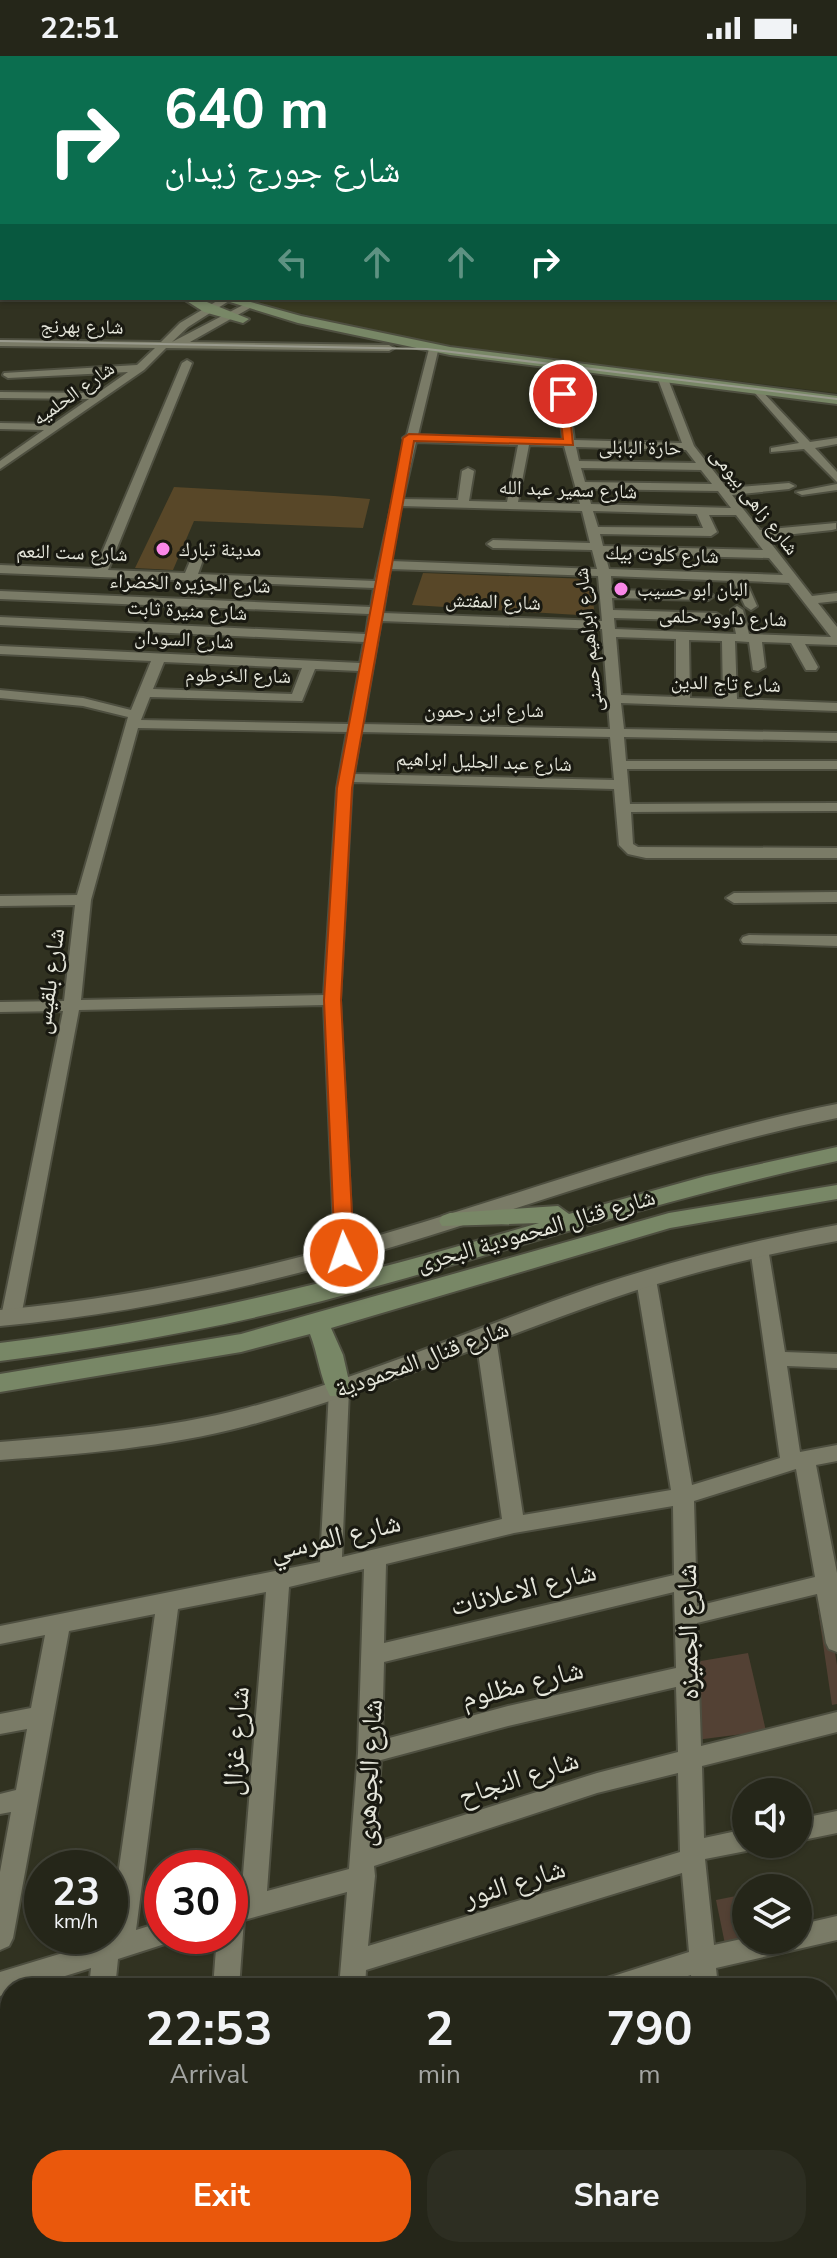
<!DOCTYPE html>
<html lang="en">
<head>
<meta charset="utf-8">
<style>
  body { margin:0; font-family:"Nunito Sans","Noto Naskh Arabic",sans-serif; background:#2d2e22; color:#f1f3f6; height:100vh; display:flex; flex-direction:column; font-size:30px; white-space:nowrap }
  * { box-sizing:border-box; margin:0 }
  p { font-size:26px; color:#a3a5a2 }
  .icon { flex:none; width:44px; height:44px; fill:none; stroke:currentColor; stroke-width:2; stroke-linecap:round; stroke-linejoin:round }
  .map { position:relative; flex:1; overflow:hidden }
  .sheet { position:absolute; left:0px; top:1922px; width:838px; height:280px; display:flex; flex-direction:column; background:#252619; border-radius:32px 32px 0 0; box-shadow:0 2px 6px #0004,0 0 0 2px #424338 }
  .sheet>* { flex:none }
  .hud { position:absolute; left:0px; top:0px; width:838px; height:244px; box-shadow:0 2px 6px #0004,0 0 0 2px #424338; background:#0b6e4f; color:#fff; overflow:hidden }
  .fabs { position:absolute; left:732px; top:1722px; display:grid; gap:16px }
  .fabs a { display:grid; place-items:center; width:80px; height:80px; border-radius:50%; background:#252619; box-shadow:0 2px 6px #0004,0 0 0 2px #424338; font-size:40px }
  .speed { position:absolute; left:24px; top:1794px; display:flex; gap:16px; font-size:40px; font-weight:700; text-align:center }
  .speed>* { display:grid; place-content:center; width:104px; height:104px; border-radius:50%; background:#252619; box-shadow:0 2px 6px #0004,0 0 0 2px #424338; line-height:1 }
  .speed small { font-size:20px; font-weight:400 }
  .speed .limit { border:12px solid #d22; background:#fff; color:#111 }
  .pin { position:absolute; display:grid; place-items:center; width:68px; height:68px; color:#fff; margin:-34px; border:4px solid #fff; border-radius:50%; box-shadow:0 2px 8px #0007 }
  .me { position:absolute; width:88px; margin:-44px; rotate:357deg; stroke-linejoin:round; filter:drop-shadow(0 0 6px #0008) }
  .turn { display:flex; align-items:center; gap:28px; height:168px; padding:0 32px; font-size:36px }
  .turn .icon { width:104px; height:104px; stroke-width:2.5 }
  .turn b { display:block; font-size:56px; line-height:68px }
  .lanes { display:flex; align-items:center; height:76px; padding:0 32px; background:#0003; justify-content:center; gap:40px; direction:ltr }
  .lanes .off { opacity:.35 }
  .eta { display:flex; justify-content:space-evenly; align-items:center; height:136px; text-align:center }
  .eta b { font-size:48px; font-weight:700; line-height:56px }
  .button { display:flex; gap:16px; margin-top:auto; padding:16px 32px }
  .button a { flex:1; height:92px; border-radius:32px; background:#ea580c; color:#fff; font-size:32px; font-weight:700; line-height:92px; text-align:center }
  .button a+a { background:#2d2e22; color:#f1f3f6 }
  .status { display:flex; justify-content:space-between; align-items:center; height:56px; padding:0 40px; background:#252619; direction:ltr }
  .status svg { height:22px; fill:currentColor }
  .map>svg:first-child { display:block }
  .built { fill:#393a21 }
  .green { fill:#534134 }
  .building { fill:#584728 }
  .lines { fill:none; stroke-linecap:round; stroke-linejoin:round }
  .minor-casing { stroke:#4e4f40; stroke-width:4 }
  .tertiary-casing { stroke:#4e4f40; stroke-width:4 }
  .secondary-casing { stroke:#4e4f40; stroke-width:4 }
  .primary-casing { stroke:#4e4f40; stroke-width:4 }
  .minor { fill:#7a7b67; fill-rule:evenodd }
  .tertiary { fill:#7a7b67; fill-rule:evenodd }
  .secondary { fill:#788766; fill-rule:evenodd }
  .primary { fill:#779465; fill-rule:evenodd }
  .tram { stroke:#999a8d; stroke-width:2 }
  .route { fill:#ea580c; stroke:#983908; stroke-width:2 }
  .poi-dot { fill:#fa87e8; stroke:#191911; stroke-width:3 }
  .labels { text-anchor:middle; stroke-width:6; stroke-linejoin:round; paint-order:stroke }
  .far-street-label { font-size:20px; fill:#e5e6db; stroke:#191911 }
  .far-poi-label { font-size:20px; fill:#e5e6db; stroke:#191911; text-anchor:start }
  .street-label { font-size:24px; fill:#e5e6db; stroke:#191911 }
  .near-street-label { font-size:28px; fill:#e5e6db; stroke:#191911 }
</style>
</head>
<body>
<div class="status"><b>22:51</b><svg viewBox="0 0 49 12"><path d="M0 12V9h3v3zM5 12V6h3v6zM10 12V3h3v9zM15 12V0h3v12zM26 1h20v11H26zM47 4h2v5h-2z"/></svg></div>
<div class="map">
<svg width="837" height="2202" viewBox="0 0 837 2202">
  <rect width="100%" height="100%" fill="#313221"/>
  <path class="built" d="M837,207V337L429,288L235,242H836Z"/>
  <g class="green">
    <path d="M815,1533L825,1534L837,1609V1648L832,1649Z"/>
    <path d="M748,1597L766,1675L696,1684L693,1613L701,1605Z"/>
    <path d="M746,1838V1884L726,1893L716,1844Z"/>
  </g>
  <g class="building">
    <path d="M174,431L334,440L370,443L363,472L194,465L173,514L135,512Z"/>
    <path d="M423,517L590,523L595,560L412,549Z"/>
  </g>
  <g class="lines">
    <defs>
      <g id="minor">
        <rect x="836" y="68" width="1" height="5"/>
        <rect x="0" y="74" width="2" height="4"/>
        <rect x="836" y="84" width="1" height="5"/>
        <path d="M0,95L2,96V102L0,101Z"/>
        <path d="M2,140V146L0,147V141Z"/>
        <path d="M222,242L232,243L188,271L172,286L247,247L250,248V252L190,286L389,289L394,292L389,295L166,292L144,314L0,413V405L44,374L0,373V367L53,368L89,343L0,342V336L98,337L128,316L8,322L3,319L4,317L137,309L155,292L0,290V284L161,286L180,267Z"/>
        <path d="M429,293L438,295L418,379L563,384L555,314L563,307L568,310L565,314L574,384L682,387L658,323L663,320L668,323L694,390L727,432L789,427L795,430L789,433L732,439L760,474L836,467V473L832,474L766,481L812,540L837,537V545L818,547L837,571V589L805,588L818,611L816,614H806L791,587L762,586L765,611L758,615L753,614L749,586L735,585L737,643L837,647V655L621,647L624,673L837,677V685L624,681L626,705H837V713H627L630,748L837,747V755L631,756L633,788L638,791L837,792V802H646L628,798L619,789L614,733L352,726L340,944L353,1197L351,1202L344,1203L335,1197L324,949L79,954L21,1261L18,1266H4L1,1261L63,955L0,956V946L64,945L75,849L0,850V840L77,839L128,661L83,650L0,642V634L83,642L131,654L151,605L0,598V590L360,607L364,586L0,569V561L366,578L369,558L0,543V535L371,551L374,532L0,517V509L95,513L182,307L187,304L192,307L108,514L185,517L193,498L199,494L205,498L198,518L375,525L406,384L403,382L407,379ZM416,386L518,389L507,446L469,445L474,415L468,412L462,415L458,444L403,443ZM529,389L564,390L580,448L518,446ZM576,391L686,394L696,407L579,405ZM581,412L701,414L712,428L585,426ZM587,433L718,435L731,452L591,448ZM401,450L582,455L590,487L493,484L487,488L493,492L592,494L597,513L391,505ZM593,455L697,458L703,472L598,471ZM709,459H736L763,494L603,490L600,478L711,480L717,476ZM605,498L769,502L783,519L609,513ZM390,513L598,520L602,565L383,557ZM611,520L733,525L745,550L751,554L757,550L746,525L789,527L831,581L749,578L743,554L737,550L731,554L736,578L615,573L614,562L716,565L722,561L716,557L613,554L612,542L708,544L714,540L708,536L612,534ZM381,565L602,573L610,673L363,668ZM616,581L676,583V641L621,639ZM689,584L722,585L723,643L690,642ZM164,606L302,612L292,638L153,633ZM315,613L359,615L349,668L141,664L150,641L302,645ZM138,672L347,676L337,732L324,939L81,944L91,844ZM361,676L610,681L614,724L354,718Z"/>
        <path d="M758,331L810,386L837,382V388L815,392L837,416V426L804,393L771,396V392L799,387L754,336V332Z"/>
        <path d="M837,428V434L802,439L796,436Z"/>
        <path d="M837,836V846L734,847L726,842L734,837Z"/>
        <path d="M749,879L837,880V890L743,887L741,884L743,881Z"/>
        <path d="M759,1186L768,1192L785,1296L837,1298V1312L787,1310L800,1396L837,1389V1405L816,1409L837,1517V1596L829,1593L826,1587L817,1538L697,1567L701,1690L837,1656V1676L702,1710L704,1782L746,1773V1788H756L746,1795L705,1803L714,1889L746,1882L798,1884V1869L837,1860V1884L716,1912L718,1932H692L691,1919L651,1932H600L604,1923L689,1896L682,1817L366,1914L365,1932H339L347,1836L244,1864L239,1932H213L217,1880H230V1845L241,1843L266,1536L178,1553L136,1874L162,1866V1880H174L171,1886L118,1903L115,1932H89L91,1912L26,1932H10V1937L0,1940V1916L109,1883L155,1558L69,1575L13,1882L9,1890L0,1894V1816L11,1756L0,1758V1738L16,1734L27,1673L0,1678V1658L31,1652L45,1579L0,1588V1570L320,1506L329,1334L332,1329H346L349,1334L342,1501L502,1463L476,1282L479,1277H493L496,1282L523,1459L671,1434L636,1223L646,1216L656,1223L692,1429L780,1402L750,1192ZM796,1413L815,1521L697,1550L694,1445ZM673,1450L674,1519L384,1587L386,1508L514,1477ZM364,1513L358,1697L349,1813L267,1835L289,1531ZM674,1536L676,1612L508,1650L382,1684L384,1606ZM676,1631L678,1696L597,1717L375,1787L381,1704L508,1670ZM678,1717L680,1796L368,1890L375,1820L374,1810L597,1737Z"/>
        <path d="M837,1755V1777L798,1785V1763Z"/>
        <path d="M837,1988V2014L828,2016V1990Z"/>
        <path d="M837,2137V2165L828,2168V2140Z"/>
        <path d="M55,2192H83L82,2202H54Z"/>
        <path d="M140,2192H220L219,2202H136Z"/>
        <rect x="323" y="2192" width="28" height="10"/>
        <rect x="429" y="2192" width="28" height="10"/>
        <path d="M560,2192H588L589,2202H561Z"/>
        <path d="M715,2192H743L744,2202H716Z"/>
      </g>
      <g id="tertiary">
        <path d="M335,0H346L333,2Z"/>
        <path d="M779,0H790L777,2Z"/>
        <path d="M837,1048V1062C688,1092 547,1144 402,1188C270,1228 137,1257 0,1270V1254C114,1243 224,1222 334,1192C503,1146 665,1082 837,1048Z"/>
        <path d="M837,1169V1185C761,1199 687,1217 613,1242C491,1284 372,1337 246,1370C166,1391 83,1398 0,1404V1386C83,1379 166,1373 246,1352C366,1321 479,1270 596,1230C675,1204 755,1184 837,1169Z"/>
      </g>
      <g id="secondary">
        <path d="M627,0H652L654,2H629Z"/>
        <rect x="0" y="169" width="2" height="7"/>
        <path d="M182,242H197L249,263L243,267L204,256Z"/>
        <path d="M217,242H236L301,260L450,291L837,340V348L450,299L298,267Z"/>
        <path d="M837,1091V1105C662,1142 494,1200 322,1245C216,1273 108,1291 0,1305V1287C188,1264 358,1220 539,1167L442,1170L439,1165L442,1160L450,1157L558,1150L569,1158L706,1120Z"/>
        <path d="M837,1129V1143L670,1172L331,1272L343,1299L351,1334L348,1340H330C320,1322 318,1298 310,1278L241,1296L0,1336V1318L241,1278L669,1157Z"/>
      </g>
      <g id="primary">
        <path d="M576,0H617L619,2H578Z"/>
        <path d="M692,0H734L736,2H694Z"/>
        <rect x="836" y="5" width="1" height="6"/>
      </g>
    </defs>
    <use href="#minor" class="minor-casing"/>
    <use href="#tertiary" class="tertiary-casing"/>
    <use href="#secondary" class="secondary-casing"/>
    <use href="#primary" class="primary-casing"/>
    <use href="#minor" class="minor"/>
    <use href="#tertiary" class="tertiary"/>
    <use href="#secondary" class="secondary"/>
    <use href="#primary" class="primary"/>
    <path class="tram" d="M0,285L427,293L837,343"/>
  </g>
  <path class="route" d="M563,335L568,338L573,389L414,385L352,732L341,944L354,1197L344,1203L335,1197L324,944L337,732L403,382L409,378L563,383L558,338Z"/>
  <g class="poi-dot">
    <circle cx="163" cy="493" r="8"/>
    <circle cx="621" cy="533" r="8"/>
  </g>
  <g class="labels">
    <g class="far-street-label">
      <text transform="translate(82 270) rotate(1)" y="7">شارع بهرنج</text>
      <text transform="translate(73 337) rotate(-35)" y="7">شارع الحلميه</text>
      <text transform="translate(640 391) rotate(1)" y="7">حارة البابلى</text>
      <text transform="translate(568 433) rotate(2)" y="7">شارع سمير عبد الله</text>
      <text transform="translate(755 445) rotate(52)" y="7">شارع زاهى بيومى</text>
      <text transform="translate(72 496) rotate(2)" y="7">شارع ست النعم</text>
      <text transform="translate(662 498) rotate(2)" y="7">شارع كلوت بيك</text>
      <text transform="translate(190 527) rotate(2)" y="7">شارع الجزيره الخضراء</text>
      <text transform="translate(493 545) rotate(2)" y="7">شارع المفتش</text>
      <text transform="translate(187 554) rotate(3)" y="7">شارع منيرة ثابت</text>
      <text transform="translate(723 561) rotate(2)" y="7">شارع داوود حلمى</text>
      <text transform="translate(184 583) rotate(3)" y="7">شارع السودان</text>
      <text transform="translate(588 584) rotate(-96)" y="7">شارع ابراهيم حسنى</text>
      <text transform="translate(238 619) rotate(1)" y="7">شارع الخرطوم</text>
      <text transform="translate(726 627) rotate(2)" y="7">شارع تاج الدين</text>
      <text x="484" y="661">شارع ابن رحمون</text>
      <text transform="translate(484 705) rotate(2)" y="7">شارع عبد الجليل ابراهيم</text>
    </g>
    <g class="far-poi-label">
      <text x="179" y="500">مدينة تبارك</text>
      <text x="637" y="540">البان ابو حسيب</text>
    </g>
    <g class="street-label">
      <text transform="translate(49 925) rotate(-82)" y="8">شارع بلقيس</text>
      <text transform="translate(536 1174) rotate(-16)" y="8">شارع قنال المحمودية البحرى</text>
      <text transform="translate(422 1303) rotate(-20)" y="8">شارع قنال المحمودية</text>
    </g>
    <g class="near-street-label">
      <text transform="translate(335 1480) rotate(-13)" y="10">شارع المرسي</text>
      <text transform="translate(523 1532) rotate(-14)" y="10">شارع الاعلانات</text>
      <text transform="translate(687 1576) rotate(-91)" y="10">شارع الجميزه</text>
      <text transform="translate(522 1627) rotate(-14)" y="10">شارع مظلوم</text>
      <text transform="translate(235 1685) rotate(-86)" y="10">شارع غزال</text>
      <text transform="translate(368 1717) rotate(-87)" y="10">شارع الجوهرى</text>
      <text transform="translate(518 1721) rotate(-18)" y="10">شارع النجاح</text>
      <text transform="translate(514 1826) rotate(-17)" y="10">شارع النور</text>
    </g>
  </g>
</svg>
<div class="fabs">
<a><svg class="icon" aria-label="sound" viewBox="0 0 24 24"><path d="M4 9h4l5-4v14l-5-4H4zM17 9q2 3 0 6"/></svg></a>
<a><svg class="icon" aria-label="layers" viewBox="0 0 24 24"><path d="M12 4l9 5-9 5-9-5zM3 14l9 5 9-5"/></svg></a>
</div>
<div class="speed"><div>23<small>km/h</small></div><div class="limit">30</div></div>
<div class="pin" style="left:563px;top:338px;background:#d93025"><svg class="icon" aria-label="arrive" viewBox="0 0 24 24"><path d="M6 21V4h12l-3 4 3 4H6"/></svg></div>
<svg class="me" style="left:344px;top:1197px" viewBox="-20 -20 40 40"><circle r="17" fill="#ea580c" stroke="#fff" stroke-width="3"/><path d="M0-11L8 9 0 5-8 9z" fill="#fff"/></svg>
<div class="hud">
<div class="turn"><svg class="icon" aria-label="right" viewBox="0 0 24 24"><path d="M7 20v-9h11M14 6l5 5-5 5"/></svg><div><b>640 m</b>شارع جورج زيدان</div></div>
<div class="lanes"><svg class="icon off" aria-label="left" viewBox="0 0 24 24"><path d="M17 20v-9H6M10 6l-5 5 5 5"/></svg><svg class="icon off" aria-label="ahead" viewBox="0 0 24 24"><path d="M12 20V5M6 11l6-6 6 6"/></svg><svg class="icon off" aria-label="ahead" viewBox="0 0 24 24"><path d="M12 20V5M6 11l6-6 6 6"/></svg><svg class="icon" aria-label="right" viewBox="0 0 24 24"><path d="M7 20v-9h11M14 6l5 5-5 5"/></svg></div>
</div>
<section class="sheet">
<div class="eta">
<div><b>22:53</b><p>Arrival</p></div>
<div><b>2</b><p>min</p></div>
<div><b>790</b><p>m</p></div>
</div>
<div class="button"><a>Exit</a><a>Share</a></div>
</section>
</div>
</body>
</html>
